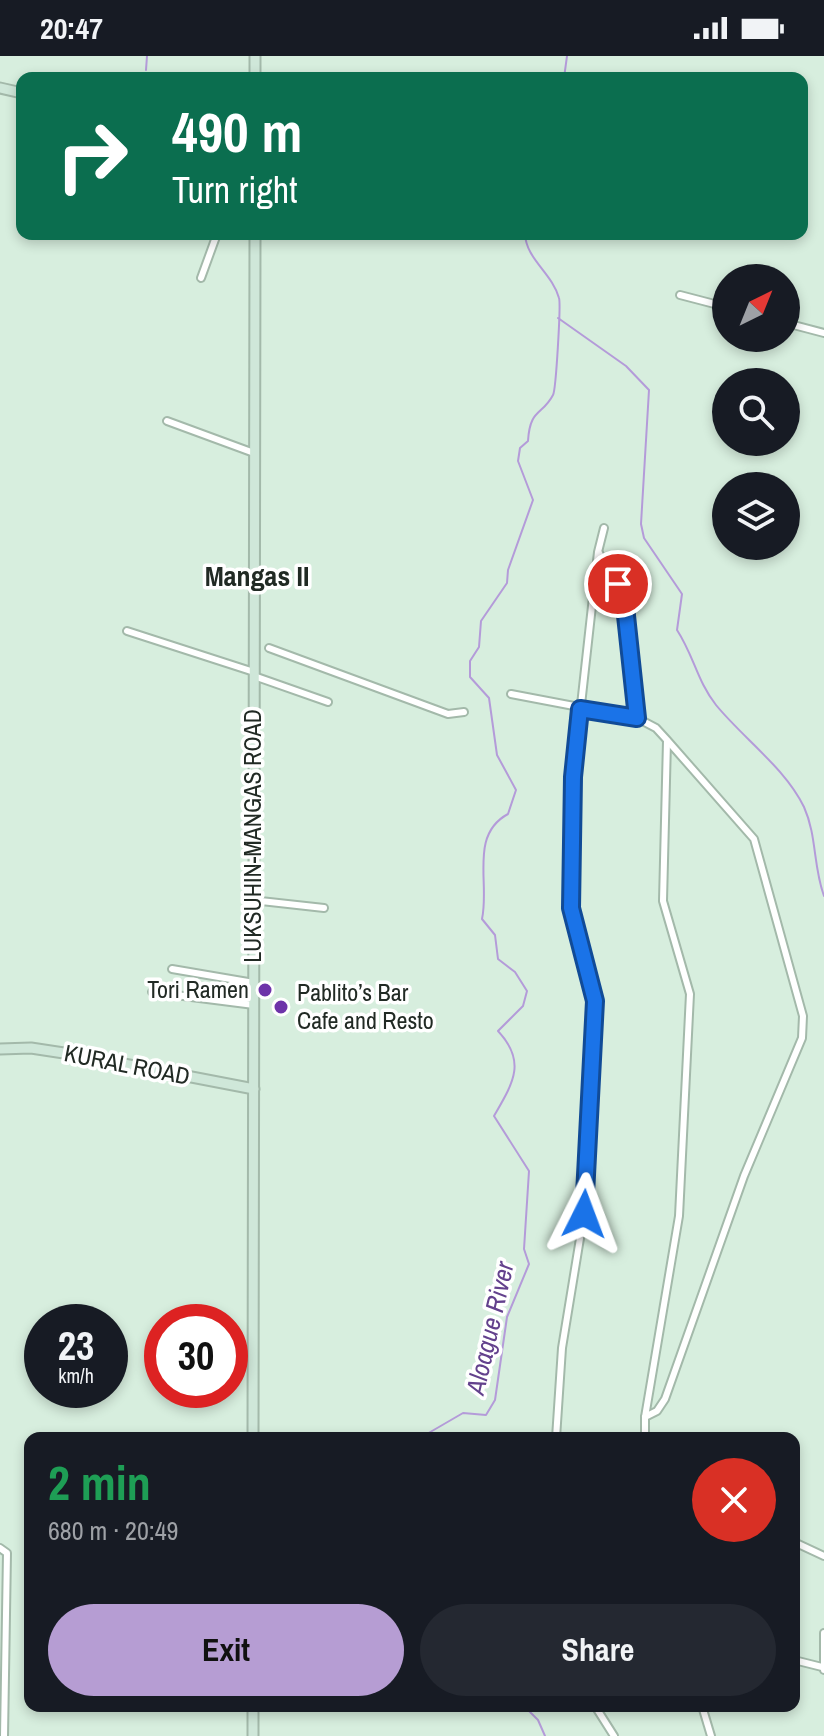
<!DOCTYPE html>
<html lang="en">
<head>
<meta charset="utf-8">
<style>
  body { margin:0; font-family:"Archivo Narrow",sans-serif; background:#242831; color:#f1f3f6; height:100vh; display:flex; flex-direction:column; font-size:30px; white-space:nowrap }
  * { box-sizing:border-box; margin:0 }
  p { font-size:26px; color:#9ea1a6 }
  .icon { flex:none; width:44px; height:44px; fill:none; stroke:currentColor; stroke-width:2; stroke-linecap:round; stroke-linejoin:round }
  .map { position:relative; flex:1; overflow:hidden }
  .panel { position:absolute; left:24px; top:1376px; width:776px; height:280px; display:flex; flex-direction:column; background:#171b24; border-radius:16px; box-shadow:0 4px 12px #0003 }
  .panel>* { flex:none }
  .guide { position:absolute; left:16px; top:16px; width:792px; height:168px; border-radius:16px; box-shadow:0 4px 12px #0003; background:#0b6e4f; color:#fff; overflow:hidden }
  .needle { width:52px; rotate:43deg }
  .fabs { position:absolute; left:712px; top:208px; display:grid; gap:16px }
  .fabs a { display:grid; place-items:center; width:88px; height:88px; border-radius:50%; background:#171b24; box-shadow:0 4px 12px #0003; font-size:40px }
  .speed { position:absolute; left:24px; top:1248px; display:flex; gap:16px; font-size:40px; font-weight:700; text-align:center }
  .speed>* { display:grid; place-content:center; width:104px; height:104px; border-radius:50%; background:#171b24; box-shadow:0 4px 12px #0003; line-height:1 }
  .speed small { font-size:20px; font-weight:400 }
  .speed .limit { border:12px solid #d22; background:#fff; color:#111 }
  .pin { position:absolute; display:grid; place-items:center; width:68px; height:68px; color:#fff; margin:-34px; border:4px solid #fff; border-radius:50%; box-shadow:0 2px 8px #0007 }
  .me { position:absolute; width:88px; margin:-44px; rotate:3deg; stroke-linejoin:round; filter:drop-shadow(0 0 6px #0008) }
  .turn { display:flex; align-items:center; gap:28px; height:168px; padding:0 24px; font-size:36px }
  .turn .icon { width:104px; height:104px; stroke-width:2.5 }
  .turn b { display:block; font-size:56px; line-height:68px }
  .round { display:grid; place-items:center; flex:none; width:84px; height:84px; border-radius:42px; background:#242831 }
  .summary { display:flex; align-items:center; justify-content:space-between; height:136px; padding:0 24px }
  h1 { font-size:48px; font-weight:800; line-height:60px; color:#1e9e55 }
  .primary-button { display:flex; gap:16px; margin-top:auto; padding:16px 24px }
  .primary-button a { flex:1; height:92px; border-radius:48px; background:#b69dd3; color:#111; font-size:32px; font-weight:800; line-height:92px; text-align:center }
  .primary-button a+a { background:#242831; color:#f1f3f6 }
  .status { display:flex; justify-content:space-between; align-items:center; height:56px; padding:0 40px; background:#171b24; direction:ltr }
  .status svg { height:22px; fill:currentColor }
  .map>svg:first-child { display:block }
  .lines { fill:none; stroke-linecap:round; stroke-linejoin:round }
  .stream { stroke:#b49bd9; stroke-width:2 }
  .street-casing { stroke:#a3b9aa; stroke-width:10 }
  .secondary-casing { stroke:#a3b9aa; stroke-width:13 }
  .street { stroke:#fff; stroke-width:6 }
  .secondary { stroke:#cfe7d9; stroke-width:9 }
  .route-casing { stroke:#114b97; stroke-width:20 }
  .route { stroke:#1a73e8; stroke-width:14 }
  .poi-dot { fill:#6d33a9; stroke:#fff; stroke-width:3 }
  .labels { text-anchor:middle; stroke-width:7; stroke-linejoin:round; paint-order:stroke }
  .street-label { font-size:24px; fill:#212a24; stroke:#fff }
  .poi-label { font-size:24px; fill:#212a24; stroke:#fff; text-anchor:end }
  .water-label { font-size:26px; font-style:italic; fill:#63418d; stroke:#fff }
  .quarter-label { font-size:28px; font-weight:bold; fill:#212a24; stroke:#fff }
</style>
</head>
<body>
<div class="status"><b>20:47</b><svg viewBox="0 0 49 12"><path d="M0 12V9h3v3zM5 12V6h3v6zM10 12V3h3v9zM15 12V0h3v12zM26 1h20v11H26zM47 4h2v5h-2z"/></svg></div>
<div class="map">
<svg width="824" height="1680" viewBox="0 0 824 1680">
  <rect width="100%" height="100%" fill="#d7eede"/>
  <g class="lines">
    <g class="stream">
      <path d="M146,14L147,0"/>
      <path d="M564,22L567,0"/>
      <path d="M558,262L626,310L649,334L641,468L644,482L682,538L677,574C694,600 697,625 716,649C744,683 785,712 804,751C817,780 813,810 824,840"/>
      <path d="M420,1382L463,1357L486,1359L495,1344L507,1261L529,1208L524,1193L529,1115L494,1060C513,1027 527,1006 498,975L523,950L527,935L515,916L498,903L495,879L482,863C490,827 469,779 508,758L516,734L497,699L489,642L470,621V605L479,591L481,565L507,527L508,514L533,444L518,405L520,392L528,385C530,352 542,360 553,339C556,334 561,248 559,242C552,217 526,203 525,178"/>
      <path d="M524,1650L538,1664L545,1680"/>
    </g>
    <defs>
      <g id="street">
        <path d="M201,222L217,178"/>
        <path d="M680,239L726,251"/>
        <path d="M786,267L824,277"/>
        <path d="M167,365L254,397"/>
        <path d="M599,497L624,541L637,662"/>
        <path d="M127,575L254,616"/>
        <path d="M269,592L448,658L464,656"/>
        <path d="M254,620L328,646"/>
        <path d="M511,638L637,662L656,672L667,684L754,783L803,960L802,982L744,1120L665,1343L657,1355L645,1361"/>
        <path d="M251,844L324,852"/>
        <path d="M172,913L254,927"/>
        <path d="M152,936L254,949"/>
        <path d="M556,1382L562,1292L584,1158L595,965L592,926L571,852L573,721L598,496L604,472"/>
        <path d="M645,1382V1361L679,1160L690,938L663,845L667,685"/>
        <path d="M794,1486L824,1500"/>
        <path d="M0,1492L7,1497L4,1680"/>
        <path d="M824,1577V1614"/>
        <path d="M794,1604L822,1611"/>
        <path d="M595,1650L614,1680"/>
        <path d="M702,1650L711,1680"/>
      </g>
      <g id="secondary">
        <path d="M255,22V0"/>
        <path d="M0,32L22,37"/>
        <path d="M0,993L31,992L77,999L254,1033"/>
        <path d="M253,1382L255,178"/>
        <path d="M253,1680V1650"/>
      </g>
    </defs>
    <use href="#street" class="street-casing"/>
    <use href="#secondary" class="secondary-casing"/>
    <use href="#street" class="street"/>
    <use href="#secondary" class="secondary"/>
  </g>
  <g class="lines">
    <defs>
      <path id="route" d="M584,1158L595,945L571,852L573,721L580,653L637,662L624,541L618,528"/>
    </defs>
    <use href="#route" class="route-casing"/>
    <use href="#route" class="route"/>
  </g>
  <g class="poi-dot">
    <circle cx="265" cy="934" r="8"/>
    <circle cx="281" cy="951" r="8"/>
  </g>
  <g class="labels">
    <g class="street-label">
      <text transform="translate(253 780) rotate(-90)" y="8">LUKSUHIN-MANGAS ROAD</text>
      <text transform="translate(127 1009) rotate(11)" y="8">KURAL ROAD</text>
    </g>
    <g class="poi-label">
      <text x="249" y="942">Tori Ramen</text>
      <text x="297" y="945" text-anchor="start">Pablito’s Bar<tspan x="297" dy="28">Cafe and Resto</tspan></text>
    </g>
    <g class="water-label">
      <text transform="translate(490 1272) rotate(-77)" y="9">Aloague River</text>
    </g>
    <g class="quarter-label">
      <text x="257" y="530">Mangas II</text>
    </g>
  </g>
</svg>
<div class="fabs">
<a><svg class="needle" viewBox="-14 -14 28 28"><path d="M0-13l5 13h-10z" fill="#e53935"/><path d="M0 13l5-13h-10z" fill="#9ea1a6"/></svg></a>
<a><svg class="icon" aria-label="search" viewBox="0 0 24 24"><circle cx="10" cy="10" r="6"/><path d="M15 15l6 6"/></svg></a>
<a><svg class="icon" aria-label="layers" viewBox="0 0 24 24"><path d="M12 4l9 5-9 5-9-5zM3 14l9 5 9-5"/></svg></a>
</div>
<div class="speed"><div>23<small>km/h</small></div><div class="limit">30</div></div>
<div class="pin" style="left:618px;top:528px;background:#d93025"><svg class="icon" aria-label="arrive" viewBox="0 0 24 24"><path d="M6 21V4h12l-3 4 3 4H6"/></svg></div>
<svg class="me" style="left:584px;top:1158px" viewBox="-20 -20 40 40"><path d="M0-17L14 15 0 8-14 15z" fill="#1a73e8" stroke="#fff" stroke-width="4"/></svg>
<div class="guide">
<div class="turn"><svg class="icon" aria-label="right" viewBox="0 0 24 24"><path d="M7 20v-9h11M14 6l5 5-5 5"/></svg><div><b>490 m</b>Turn right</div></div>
</div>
<section class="panel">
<div class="summary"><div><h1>2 min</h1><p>680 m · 20:49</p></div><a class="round" style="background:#d93025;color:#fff"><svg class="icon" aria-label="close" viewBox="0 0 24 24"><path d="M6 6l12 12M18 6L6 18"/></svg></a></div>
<div class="primary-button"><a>Exit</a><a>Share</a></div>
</section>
</div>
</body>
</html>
